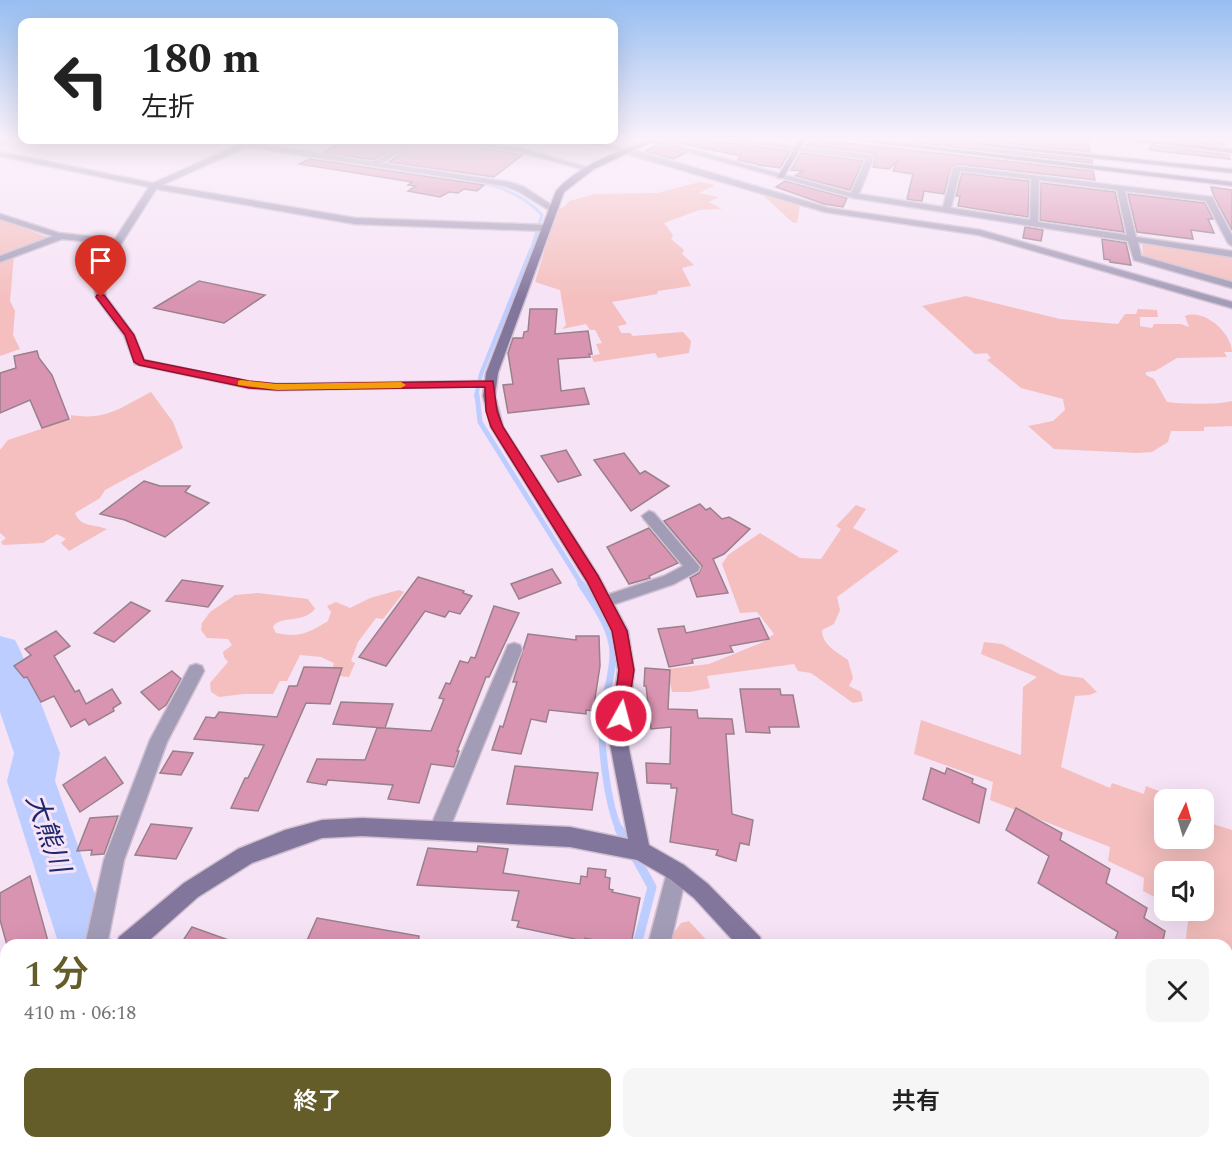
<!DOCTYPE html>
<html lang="ja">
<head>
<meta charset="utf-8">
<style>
  body { margin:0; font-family:Spectral,"Noto Sans JP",serif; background:#f6f6f6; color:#222; height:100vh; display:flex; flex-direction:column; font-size:22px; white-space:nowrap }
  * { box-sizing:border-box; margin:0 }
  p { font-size:20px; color:#767676 }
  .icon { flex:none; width:33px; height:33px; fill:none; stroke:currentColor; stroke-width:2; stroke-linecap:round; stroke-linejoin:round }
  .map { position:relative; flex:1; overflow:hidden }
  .details { position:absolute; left:0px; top:939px; width:1233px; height:210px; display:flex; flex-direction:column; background:#fff; border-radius:18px 18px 0 0; box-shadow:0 6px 24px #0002 }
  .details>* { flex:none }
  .hud { position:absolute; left:18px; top:18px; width:600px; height:126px; border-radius:12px; box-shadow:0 6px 24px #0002; background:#fff; color:#222; overflow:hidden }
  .needle { width:39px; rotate:5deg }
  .buttons { position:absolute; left:1154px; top:789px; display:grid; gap:12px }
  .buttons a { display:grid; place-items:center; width:60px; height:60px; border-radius:12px; background:#fff; box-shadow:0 6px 24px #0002; font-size:30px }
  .pin { position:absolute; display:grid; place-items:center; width:51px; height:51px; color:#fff; margin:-62px -26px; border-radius:50% 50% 50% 0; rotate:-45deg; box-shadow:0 0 6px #0007 }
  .pin .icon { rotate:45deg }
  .me { position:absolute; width:66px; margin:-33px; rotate:7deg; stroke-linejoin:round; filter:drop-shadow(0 0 4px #0008) }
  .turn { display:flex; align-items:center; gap:21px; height:126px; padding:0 24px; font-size:27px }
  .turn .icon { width:78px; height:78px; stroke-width:2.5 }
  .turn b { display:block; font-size:42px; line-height:51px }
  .round { display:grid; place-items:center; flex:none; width:63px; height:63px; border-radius:12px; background:#f6f6f6 }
  .headline { display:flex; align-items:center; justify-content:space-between; height:102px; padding:0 24px }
  h1 { font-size:36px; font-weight:600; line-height:45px; color:#645c29 }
  .primary-button { display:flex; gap:12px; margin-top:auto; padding:12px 24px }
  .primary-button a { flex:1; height:69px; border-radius:12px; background:#645c29; color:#fff; font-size:24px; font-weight:600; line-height:69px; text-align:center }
  .primary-button a+a { background:#f6f6f6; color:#222 }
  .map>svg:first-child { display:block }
  .green { fill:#f4bfbe }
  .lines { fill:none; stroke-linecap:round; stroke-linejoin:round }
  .stream-far4 { stroke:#bdcdff; stroke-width:3 }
  .stream-far3 { stroke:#bdcdff; stroke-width:4 }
  .stream-far2 { stroke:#bdcdff; stroke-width:5 }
  .stream-far1 { stroke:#bdcdff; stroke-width:7 }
  .stream { stroke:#bdcdff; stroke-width:9 }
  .river { fill:#bdcdff; fill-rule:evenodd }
  .building { fill:#d994b1; stroke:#99808a; stroke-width:1.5 }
  .street-casing { stroke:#d0bfd0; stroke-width:3 }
  .secondary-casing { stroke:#d0bfd0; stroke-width:3 }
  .street { fill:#a39cb7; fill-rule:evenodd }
  .secondary { fill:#82769d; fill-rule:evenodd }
  .route { fill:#e11d48; stroke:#92132f; stroke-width:1.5 }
  .slow { fill:#f59e0b }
  .labels { text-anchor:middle; stroke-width:6; stroke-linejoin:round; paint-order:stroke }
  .near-water-label { font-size:27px; font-style:italic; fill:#1c276c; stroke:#f6e3f6 }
</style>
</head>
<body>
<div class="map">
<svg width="1232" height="1149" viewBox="0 0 1232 1149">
  <rect width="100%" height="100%" fill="#f6e3f6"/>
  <g class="green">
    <path d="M700,182L715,185L699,193L719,197L709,202L722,209L699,210L664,223L673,235L671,239L684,250L682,254L694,265L682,268L691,286L658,291L657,294L612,302L627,324L618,326L621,333H630L633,336L683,332L691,341L689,353L658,358L655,353L594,362L591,356L600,354L596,344L602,343L595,330H590L586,324L562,329L566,325L560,290L535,282L557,210L565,206L569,201L595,194L657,193Z"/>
    <path d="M766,195L800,205L797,223L792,222L764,196Z"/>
    <path d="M0,219L47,237L41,241L0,257Z"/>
    <path d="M1142,244L1232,257V283L1143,257Z"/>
    <path d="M14,256L10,301L15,311L13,335L20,349L0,356V262Z"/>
    <path d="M966,296L1060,319L1118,324L1125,314H1136L1138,309L1157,310L1158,317H1140V326L1152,328L1154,324H1181L1189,327L1185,316C1204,308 1232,333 1232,352H1224L1227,357L1177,358L1155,371L1146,372V375L1154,379L1167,402C1183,404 1217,405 1232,401V426L1204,427V431H1171L1168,442L1152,452L1137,453L1054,449L1028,426L1053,421L1065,410L1063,399L1021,388L987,360L991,358L987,353L975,354L922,306Z"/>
    <path d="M151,392L173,422L183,448L105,490L100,498L75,513C80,527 94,524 107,529L69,551L61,543L66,539L57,534L43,543L3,545L1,542L6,538L0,533V450L8,440L71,419V415C107,421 121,407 151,392Z"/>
    <path d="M856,505L866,509L853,528L899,551L837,597L840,610L834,624L822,630C822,645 837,652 848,660L853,678L849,686L861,692L863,701L853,703L811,673L798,671L794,664L707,676L710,688L690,692H672L667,669L709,664L763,642L774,634L757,612L740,613L722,564L728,555L760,533L800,558L821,559L841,529L836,526Z"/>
    <path d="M399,590L404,592L383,619L376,618L358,642L351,661L355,663L349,677L330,675L334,663L321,657L300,655L287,681H280L273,694H244L219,697L211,692L210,683L228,662L224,657L223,652L232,645L228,639L207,638L201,630L202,623L210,612L235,595L258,593L308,599L315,609C303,624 279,615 273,627L276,633C300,638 308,633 328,621L331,612L327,606L336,602L350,608L370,598Z"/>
    <path d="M984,642L1002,644L1061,675L1083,678L1097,692L1089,695L1075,696L1061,767L1110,788L1112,783L1144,794L1146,786L1179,799L1164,800V838H1203V821L1232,830V1078L1227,1075V945H1185L1189,914L1181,911L1203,910V872H1164V902L1143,891L1144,878L1108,861L1110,847L990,800L993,782L914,754L921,720L1021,755L1023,687L1037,677L981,654Z"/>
    <path d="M689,921L711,945H669L673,934L681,923Z"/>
  </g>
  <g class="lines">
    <path class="stream-far4" d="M444,177C481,182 515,186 542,215L531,251"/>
    <path class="stream-far3" d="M476,396L481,374L531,250"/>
    <path class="stream-far2" d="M477,395L480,422L582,585"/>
    <path class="stream-far1" d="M581,584C594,604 613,629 613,654C613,677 603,700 602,722C601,749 608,808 620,831"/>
    <g class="stream">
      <path d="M619,829L628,845"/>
      <path d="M633,853L652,887L637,945"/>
      <path d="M583,1149L584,1143"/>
    </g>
    <g class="river">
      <path d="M0,636L15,640L21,652L60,753L55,781L113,945H59L7,781L14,753L0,712Z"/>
      <path d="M6,981V1039L0,1041V983Z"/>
    </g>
  </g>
  <g class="building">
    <path d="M713,139L715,141L790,151L780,168L758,165V164L738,160L741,156L663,140Z"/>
    <path d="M813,139L1093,171L1095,180L957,164L951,167L944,194L924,191L922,201L912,200L907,199L913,174L893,171L898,161L889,169L873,167L876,156L871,153L805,145L811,143Z"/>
    <path d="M911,139H1089L1090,152L973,140L971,142L975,147L1092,160V163L911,142Z"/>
    <path d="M1161,139L1221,140L1224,146Z"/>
    <path d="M346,140H410L373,160L323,152Z"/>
    <path d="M423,140L435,141L522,155L494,177L389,162Z"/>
    <path d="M656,145L685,153L674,159L645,151Z"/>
    <path d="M1151,145L1228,155L1230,159L1150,150Z"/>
    <path d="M801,153L863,161L850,190L795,176L803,171L791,170Z"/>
    <path d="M310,159L484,185L477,191L464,189L458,193L449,192L440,197L408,191L416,186L408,185L412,182L299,164Z"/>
    <path d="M962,173L1029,181L1028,217L958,206L960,196H956Z"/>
    <path d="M785,181L847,198L843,207L824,204L776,187Z"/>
    <path d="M1041,183L1115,192L1124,232L1040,220Z"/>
    <path d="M1211,187L1232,190V230L1214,196Z"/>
    <path d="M1128,194L1205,203L1213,219H1208L1214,233L1191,230L1193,239L1137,232Z"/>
    <path d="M1025,227L1043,230L1041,241L1023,238Z"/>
    <path d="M1102,239L1126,243L1131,265L1110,262V260L1104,259Z"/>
    <path d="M199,281L265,295L224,323L154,308Z"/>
    <path d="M530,309H557L555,334L588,331L592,354H589L590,357L558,359L561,391L584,388L589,404L508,413L503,385L513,384L508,353L513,338H523L524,332L528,331Z"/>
    <path d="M37,351L39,358L52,375L69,419L42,428L30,400L0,413V373L16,368L14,356Z"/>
    <path d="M566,450L581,475L558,482L541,456Z"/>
    <path d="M624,453L640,474L645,471L669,486L631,511L594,460Z"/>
    <path d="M144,481L160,486H190L185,492L209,503L165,537L125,520L100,514Z"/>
    <path d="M700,504L706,510L710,508L722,519L729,517L750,529L724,554L713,559L728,593L697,597L690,578L699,573L702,566L664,521Z"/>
    <path d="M649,528L678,563L649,576L650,578L629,584L607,547Z"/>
    <path d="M552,569L561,583L519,599L511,584Z"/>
    <path d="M418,577L464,591L463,593L472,596L460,614L449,611L445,617L425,611L386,666L359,657Z"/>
    <path d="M182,580L223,586L208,607L166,601Z"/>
    <path d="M131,602L150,611L114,642L94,633Z"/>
    <path d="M494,606L519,613L489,677H486L457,751H459L454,767L431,764L419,803L388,799L393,785L328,780L326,785L307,782L317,759L365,760L377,728H384L333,724L341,702L393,704L385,728L431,731L444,699L439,698L446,683L450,684L460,661L468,663L471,657L475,658Z"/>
    <path d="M759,618L769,639L730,646L733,652L692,659L693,663L669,667L658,629L684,626L686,633Z"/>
    <path d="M56,631L70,646L54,656L75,692L79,690L86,704L112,689L121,703L113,708L114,711L89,725L85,719L71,727L54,696L41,702L27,677L24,678L14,666L31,655L25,649Z"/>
    <path d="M528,634L576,640V636H599L600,666L593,711L586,710V714L549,710L546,722L531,719L521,754L492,750L500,726L503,727L517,682H513Z"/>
    <path d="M304,667L342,668L330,704L306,703L258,811L231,808L245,778H248L264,745L194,739L206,717L215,718L219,712L277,717L289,686H297Z"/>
    <path d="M645,668L670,670L668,709L697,710L698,718L732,719L734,734H726L732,814L753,820L749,845L740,843L736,861L716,855L718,850L670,842L677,788H671V784L647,783L646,763L670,764L671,727L651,729L646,686H644Z"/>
    <path d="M172,671L181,679L166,705L159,710L141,692Z"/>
    <path d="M740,689H780L781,695H793L799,727H769L770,733L746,732Z"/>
    <path d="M173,751L193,753L181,775L160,773Z"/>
    <path d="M105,757L123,783L80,812L63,785Z"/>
    <path d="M515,766L598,773L592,810L507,804Z"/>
    <path d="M931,768L945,774L947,768L973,779L972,783L986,789L979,823L923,799Z"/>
    <path d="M1016,808L1062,833L1060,840L1110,869L1106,883L1147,908L1144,918L1165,931L1162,945H1113L1118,932L1038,883L1049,856L1006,830Z"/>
    <path d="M118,816L104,854L91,855L92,850L77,851L90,818Z"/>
    <path d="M151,824L192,828L176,859L135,855Z"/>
    <path d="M478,846L508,849L503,873L580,884L581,876L587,877L588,868L606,870L605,877L610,878L609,889L613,890L612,892L640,898L631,945H618L585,938L584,941L517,927L519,921L512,920L519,891L417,885L428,848L477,852Z"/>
    <path d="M30,876L49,945H7L0,920V893Z"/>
    <path d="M317,918L419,936L418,945H305Z"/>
    <path d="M192,927L237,943V945H180Z"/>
  </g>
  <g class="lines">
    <defs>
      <g id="street">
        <path d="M6,139H17L0,145V141Z"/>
        <path d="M641,139H652L851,193L866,159L715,139H736L870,155L874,157L859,194L943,207L953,168L957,166L1212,197L1232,235V246L1228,243L1206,201L1125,191L1136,237L1232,251V257L1138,242L1141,256L1232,282V288L1134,260L1128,241L854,198ZM960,171L1031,179L1030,220L951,208ZM1039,180L1117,190L1127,235L1038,222Z"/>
        <path d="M215,140L247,142L373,162L414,140H421L382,163L509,182L524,187L556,208L549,210L518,191L505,186L247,147L162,185L355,218L546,225L550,228L546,231L355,224L156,189L102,274L106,297L134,335L144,360L248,382L277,384L490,381L494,382V386L277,390L248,388L135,364L124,335L96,297L92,274L112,244L62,239L0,262V256L53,236L0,219V214L59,233L115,239L149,187L0,156V152L153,183L238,145Z"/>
        <path d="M437,140H453L520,148L593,169L589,171L520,152Z"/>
        <path d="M579,140H589L631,149L829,208L980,230L1232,302V308L979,235L825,212Z"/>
        <path d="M649,511L654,513L700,567L698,571L674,584L606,607L601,605L598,601L601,597L664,576L683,566L644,519L642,516Z"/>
        <path d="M514,643L520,645L522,650L449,830L446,837L439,840L432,837L429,830L506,650L508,645Z"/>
        <path d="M196,664L202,666L204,671L167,742L124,860L107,945H85L104,860L150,740L190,666Z"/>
        <path d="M677,862L684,865L687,872L670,945H648L667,872L670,865Z"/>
        <path d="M596,1143H622L620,1149H594Z"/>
      </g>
      <g id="secondary">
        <path d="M800,139H806L783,178H777Z"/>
        <path d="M845,139H866L1232,182V186Z"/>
        <path d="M1117,139H1140L1232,149V153Z"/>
        <path d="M649,140L654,141L594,169L564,192L498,373L495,396L503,427L598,575L628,631L634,670L627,739L649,845L684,865L708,884L760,937L763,945H737L694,898L670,879L637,860L570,847L362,836L322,838L252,863L198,897L144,945H116L119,937L184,883L238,849L285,830L322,820L362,818L570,827L628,839L609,739L618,670L612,631L586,581L491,427L483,396L486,373L556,191C580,164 616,153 649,140Z"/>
        <path d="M973,142L1232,169V173L975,145Z"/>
        <path d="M6,1015V1039L0,1042V1018Z"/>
        <path d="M911,1143H939L942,1149H914Z"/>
      </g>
    </defs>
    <use href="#street" class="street-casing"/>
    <use href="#secondary" class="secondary-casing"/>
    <use href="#street" class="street"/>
    <use href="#secondary" class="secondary"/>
  </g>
  <linearGradient id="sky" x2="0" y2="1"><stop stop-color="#97bef1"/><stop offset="0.46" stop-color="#fbf2fb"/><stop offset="1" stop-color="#fbf2fb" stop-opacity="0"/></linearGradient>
  <rect width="1232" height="300" fill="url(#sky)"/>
  <path class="route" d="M97,295H104L134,335L144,360L249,381L277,384L493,381L497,411L503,427L598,576L627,631L634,670L626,721L621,723L615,721L613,716L619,670L612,631L587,581L491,427L486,411L485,387L277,390L249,388L139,365L134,362L125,335L96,297Z"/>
  <path class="slow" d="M241,380L277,384L401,382L406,385L401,388L277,390L238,385V381Z"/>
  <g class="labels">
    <g class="near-water-label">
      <text transform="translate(48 833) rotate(71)" y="9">大熊川</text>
    </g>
  </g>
</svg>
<div class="buttons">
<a><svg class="needle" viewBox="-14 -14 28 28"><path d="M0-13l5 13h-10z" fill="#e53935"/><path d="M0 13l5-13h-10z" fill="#767676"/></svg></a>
<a><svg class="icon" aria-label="sound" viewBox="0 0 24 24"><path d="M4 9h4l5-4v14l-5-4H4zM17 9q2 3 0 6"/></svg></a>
</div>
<div class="pin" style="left:101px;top:297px;background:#d93025"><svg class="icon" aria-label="arrive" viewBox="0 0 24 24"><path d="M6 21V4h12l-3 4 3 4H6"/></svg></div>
<svg class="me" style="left:621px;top:716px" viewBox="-20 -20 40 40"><circle r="17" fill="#e11d48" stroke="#fff" stroke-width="3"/><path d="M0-11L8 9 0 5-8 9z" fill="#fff"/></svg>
<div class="hud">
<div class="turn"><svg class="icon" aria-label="left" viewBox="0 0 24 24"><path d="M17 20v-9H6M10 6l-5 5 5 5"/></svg><div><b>180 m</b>左折</div></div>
</div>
<section class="details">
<div class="headline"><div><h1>1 分</h1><p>410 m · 06:18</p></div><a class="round"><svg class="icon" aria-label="close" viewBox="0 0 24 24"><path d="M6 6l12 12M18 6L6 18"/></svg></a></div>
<div class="primary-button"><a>終了</a><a>共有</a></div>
</section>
</div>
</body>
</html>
